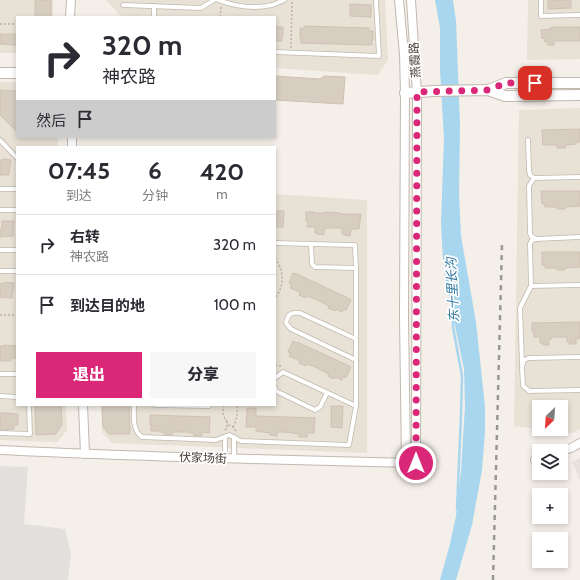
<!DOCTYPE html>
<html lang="zh">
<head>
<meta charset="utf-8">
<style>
  body { margin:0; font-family:Cabin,"Noto Sans SC",sans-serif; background:#f7f7f7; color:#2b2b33; height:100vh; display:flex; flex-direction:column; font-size:15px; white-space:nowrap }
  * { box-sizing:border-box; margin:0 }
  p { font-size:13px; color:#7c7c81 }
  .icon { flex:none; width:22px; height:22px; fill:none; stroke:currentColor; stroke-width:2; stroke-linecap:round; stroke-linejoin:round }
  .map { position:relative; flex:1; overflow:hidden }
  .details { position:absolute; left:16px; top:146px; width:260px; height:260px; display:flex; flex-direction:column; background:#fff; border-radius:0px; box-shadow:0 2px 6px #0003 }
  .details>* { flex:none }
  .hud { position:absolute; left:16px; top:16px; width:260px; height:122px; border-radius:0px; box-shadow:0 2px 6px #0003; background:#fff; color:#2b2b33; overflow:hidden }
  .needle { width:26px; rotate:205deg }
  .fabs { position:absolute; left:532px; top:400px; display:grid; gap:8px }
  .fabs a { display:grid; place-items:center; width:36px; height:36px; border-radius:0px; background:#fff; box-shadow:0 2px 6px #0003; font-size:20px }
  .pin { position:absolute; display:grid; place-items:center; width:34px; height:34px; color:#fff; margin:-17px; border-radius:8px; box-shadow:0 2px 6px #0006 }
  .me { position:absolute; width:44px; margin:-22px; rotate:0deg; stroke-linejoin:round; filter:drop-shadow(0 0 3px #0008) }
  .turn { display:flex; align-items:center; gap:14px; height:84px; padding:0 20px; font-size:18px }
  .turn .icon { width:52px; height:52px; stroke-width:2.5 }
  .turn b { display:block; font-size:28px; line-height:34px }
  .then { display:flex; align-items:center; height:38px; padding:0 20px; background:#0003; gap:8px; font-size:15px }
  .eta { display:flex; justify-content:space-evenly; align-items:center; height:68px; text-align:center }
  .eta b { font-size:24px; font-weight:800; line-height:28px }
  .cta { display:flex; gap:8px; margin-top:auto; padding:8px 20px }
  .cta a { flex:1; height:46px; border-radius:0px; background:#db2777; color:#fff; font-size:16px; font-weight:800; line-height:46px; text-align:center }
  .cta a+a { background:#f7f7f7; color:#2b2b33 }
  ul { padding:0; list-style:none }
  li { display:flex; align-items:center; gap:12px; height:60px; padding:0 20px; border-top:1px solid #e1e1e2 }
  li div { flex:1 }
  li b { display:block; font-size:15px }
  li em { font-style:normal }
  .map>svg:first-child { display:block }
  .residential { fill:#e7e1d6; fill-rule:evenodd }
  .industrial { fill:#e6e1dd }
  .parking { fill:#e2e0dd }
  .water { fill:#a7d6ee }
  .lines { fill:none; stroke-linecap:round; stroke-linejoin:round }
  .stream { stroke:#a7d6ee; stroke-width:2.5 }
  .building { fill:#d8cdc1; stroke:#d0c2b1 }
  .service-casing { stroke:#c2b9ae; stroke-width:5.5 }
  .minor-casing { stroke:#c2b9ae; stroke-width:10 }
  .tertiary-casing { stroke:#c2b9ae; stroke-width:12 }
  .path { stroke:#c0b19d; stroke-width:1.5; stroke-dasharray:2 2; stroke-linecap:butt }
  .service { stroke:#fff; stroke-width:4 }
  .minor { stroke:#fff; stroke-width:8 }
  .tertiary { stroke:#fff; stroke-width:10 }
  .rail { stroke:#979797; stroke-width:2.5; stroke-dasharray:5 5; stroke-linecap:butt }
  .route { stroke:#db2777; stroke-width:7; stroke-dasharray:0 12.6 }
  .labels { text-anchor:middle; stroke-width:3.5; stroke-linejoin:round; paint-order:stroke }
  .street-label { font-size:12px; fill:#473f37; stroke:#fff }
  .water-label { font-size:13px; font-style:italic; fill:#3078a0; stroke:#fff }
</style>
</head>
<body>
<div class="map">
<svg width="580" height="580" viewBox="0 0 580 580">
  <rect width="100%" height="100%" fill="#f4efe8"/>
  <g class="residential">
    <path d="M0,0H53V17H17V53H0Z"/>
    <path d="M106,0H385L388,60L378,75L275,68V17H121Z"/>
    <path d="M528,0H580V59L527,60Z"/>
    <path d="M0,82H17V137H58V147H17V405H66L67,430L57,442L0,440Z"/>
    <path d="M580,108V429L572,433L514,426L519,110ZM539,407H561V429H539Z"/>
    <path d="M275,194L367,200V453L112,443L102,432L101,405H275Z"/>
  </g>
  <path class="industrial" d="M580,458V480L572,462Z"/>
  <path class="parking" d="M0,466L28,467L24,524L65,529L71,554L68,580H0Z"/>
  <path class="water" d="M435,0H453L456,21L460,124L459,194L461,236L476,322L485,407V432L482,470L472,525L456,580H440L450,544L456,516L461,471L465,406L464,369L445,278L443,260L441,224L444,138L440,70V28Z"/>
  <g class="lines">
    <path class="stream" d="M453,310V327L462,376L461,415L457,509"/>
  </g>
  <g class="building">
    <rect x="35" y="0" width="16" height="17"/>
    <path d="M548,0H571V8L548,9Z"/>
    <path d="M350,4L371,5V17L350,16Z"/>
    <path d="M304,26L369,28V31H373V40H372V45L301,43V38H300V28L304,29Z"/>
    <path d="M275,27H283V36H282V41H275Z"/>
    <path d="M551,27H580V41H554V45H548V42H545L544,38L542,39L541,30L551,29Z"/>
    <path d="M0,34H17V45L0,44Z"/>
    <path d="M275,76L320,79L324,76L345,77L343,104L275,100Z"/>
    <path d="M0,90L17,91V132L0,115Z"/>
    <path d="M580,129V142H576V144L566,145L565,148H557V145H543L542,130Z"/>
    <path d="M3,159L11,160L9,175H0V160H3Z"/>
    <path d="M541,191H580V206L565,207V209H557V207H545V204H542Z"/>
    <path d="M277,211H284L283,227H275V212H277Z"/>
    <path d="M306,212H314V213H326V212L341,213V214H361L359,229H352V230H351L350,236L344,235V234H342V228H326V229H324V235L317,234V233H315V227H307L308,221H306Z"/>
    <path d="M2,221H14L13,236L0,237V229H2Z"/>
    <path d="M542,252H580V267L565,268V270H557V268H545V265H542Z"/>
    <path d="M293,273L297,274L348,298L351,300L346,310L343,309L342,312L336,309L335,311L328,308L329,306L313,298L307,296L306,298L299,295L300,292L290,288L292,285L289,283Z"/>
    <path d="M6,282L14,283L12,298L0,297L1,283H6Z"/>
    <path d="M580,322V337H579V339L576,338V344H569L570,342H567V337H552V339H549V345H543V343H540V337H534V332H532V323Z"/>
    <path d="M293,341L297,343V342L347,365L351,367L346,378L343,376L342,380L336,377L334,379L328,376L329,374L313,366L307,364L306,366L299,363L300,361L289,356L291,353L288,352Z"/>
    <path d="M4,345L17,346V358H11V361H0V346H4Z"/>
    <path d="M35,405H61L62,424L56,434L36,435Z"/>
    <path d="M102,405H129L130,434H109L103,427Z"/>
    <path d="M331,406H343L342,428L331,427Z"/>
    <path d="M247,408H256V416L315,418L314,433H308L307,434V437H299V434L285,432H277V436L270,435V433L256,431V427H246Z"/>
    <path d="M0,413H7L18,414V425H14V429L0,430Z"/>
    <path d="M150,415L210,417L209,433L203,432L202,433V436H194V433H189V432H172V435L164,434V432H160V431H151V425H150Z"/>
  </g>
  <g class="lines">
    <defs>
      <g id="service">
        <path d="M218,0C234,6 254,9 272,5C276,4 280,2 284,0"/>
        <path d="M541,0V16L580,15"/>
        <path d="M123,5L201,8L214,0"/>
        <path d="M154,17V6"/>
        <path d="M275,52L379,56L376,0"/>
        <path d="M0,140L17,158"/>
        <path d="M528,140L529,170L530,175L534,178"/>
        <path d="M0,189H17"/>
        <path d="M0,210H17"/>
        <path d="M536,239L531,236L530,233L529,186L534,178L580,177"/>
        <path d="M311,244L355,245L356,268"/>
        <path d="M0,250H17"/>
        <path d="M0,271H17"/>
        <path d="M531,286L530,244L532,240L536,239L580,237"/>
        <path d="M356,339L300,313C291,312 288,314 286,323L291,329L356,360"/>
        <path d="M580,357L529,358L524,360L522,367L523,386L527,389L529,391L580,390"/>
        <path d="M522,364L520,308L531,286L580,285"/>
        <path d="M0,374H17"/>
        <path d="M275,378L283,372L356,406"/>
        <path d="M275,388L276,391L315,410L320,407L327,393"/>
        <path d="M0,396L17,397"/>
        <path d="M134,405C134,416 132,430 142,437L216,440L229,435L241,441L349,445L356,406V268L315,267L312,264L311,244L275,243"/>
        <path d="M155,405L209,406V405"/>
        <path d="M0,433L30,434L29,405"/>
        <path d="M225,437V459"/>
        <path d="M234,458V437"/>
      </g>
      <g id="minor">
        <path d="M399,0L404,54L405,93L404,316L406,462"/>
        <path d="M70,17L71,0"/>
        <path d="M72,137V147"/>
        <path d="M83,405L85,454"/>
        <path d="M0,450C139,457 278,460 416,463L417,93L411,0"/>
        <path d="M561,451L571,448L580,443"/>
        <path d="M535,460L539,459"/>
      </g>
      <g id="tertiary">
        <path d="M0,73H17"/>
        <path d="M488,90L506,83H580"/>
        <path d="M405,93L434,91L488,90L505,96L580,95"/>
      </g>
    </defs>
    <use href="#service" class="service-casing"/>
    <use href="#minor" class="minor-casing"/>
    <use href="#tertiary" class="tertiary-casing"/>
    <g class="path">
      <path d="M220,17L221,7"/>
      <path d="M0,24H17"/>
      <path d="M291,48L292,0"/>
      <path d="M275,258C284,270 285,286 275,298"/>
      <path d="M0,315H17"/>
      <path d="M275,365L281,366"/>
      <path d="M224,405C222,412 223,416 227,422"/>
      <path d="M233,427C237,419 238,413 237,405"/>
      <path d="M225,430L227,428V422L229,425L233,427L237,432"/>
    </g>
    <use href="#service" class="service"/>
    <use href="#minor" class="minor"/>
    <use href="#tertiary" class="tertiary"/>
    <path class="rail" d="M493,580L502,245"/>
  </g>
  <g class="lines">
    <path class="route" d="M416,463L417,92L488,90L506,83H535"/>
  </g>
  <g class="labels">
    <g class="street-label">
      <text transform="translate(415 60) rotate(-94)" y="4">燕霞路</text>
      <text transform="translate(203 458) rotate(2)" y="4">伏家场街</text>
    </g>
    <g class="water-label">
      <text transform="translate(452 290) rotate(-93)" y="5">东十里长沟</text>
    </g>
  </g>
</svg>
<div class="fabs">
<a><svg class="needle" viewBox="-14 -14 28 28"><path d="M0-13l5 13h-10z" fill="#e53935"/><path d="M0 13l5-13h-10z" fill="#7c7c81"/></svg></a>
<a><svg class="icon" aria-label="layers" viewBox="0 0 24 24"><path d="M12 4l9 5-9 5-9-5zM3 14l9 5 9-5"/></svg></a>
<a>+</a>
<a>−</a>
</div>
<div class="pin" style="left:535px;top:83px;background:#d93025"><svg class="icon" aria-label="arrive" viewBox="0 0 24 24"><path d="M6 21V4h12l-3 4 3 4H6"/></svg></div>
<svg class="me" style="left:416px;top:463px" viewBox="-20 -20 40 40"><circle r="17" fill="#db2777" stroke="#fff" stroke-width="3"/><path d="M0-11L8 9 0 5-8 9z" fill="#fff"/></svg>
<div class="hud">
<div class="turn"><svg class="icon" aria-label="right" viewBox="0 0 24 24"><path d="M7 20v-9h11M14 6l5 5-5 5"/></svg><div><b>320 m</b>神农路</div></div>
<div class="then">然后<svg class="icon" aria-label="arrive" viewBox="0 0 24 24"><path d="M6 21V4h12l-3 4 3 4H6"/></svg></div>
</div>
<section class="details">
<div class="eta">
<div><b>07:45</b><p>到达</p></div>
<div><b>6</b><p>分钟</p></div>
<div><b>420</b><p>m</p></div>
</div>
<ul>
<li><svg class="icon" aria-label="right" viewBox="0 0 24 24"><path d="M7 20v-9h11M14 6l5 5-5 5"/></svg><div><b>右转</b><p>神农路</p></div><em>320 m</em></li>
<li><svg class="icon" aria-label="arrive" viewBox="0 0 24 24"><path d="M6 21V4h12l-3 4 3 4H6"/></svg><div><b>到达目的地</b></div><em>100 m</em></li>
</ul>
<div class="cta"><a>退出</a><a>分享</a></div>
</section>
</div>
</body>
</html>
